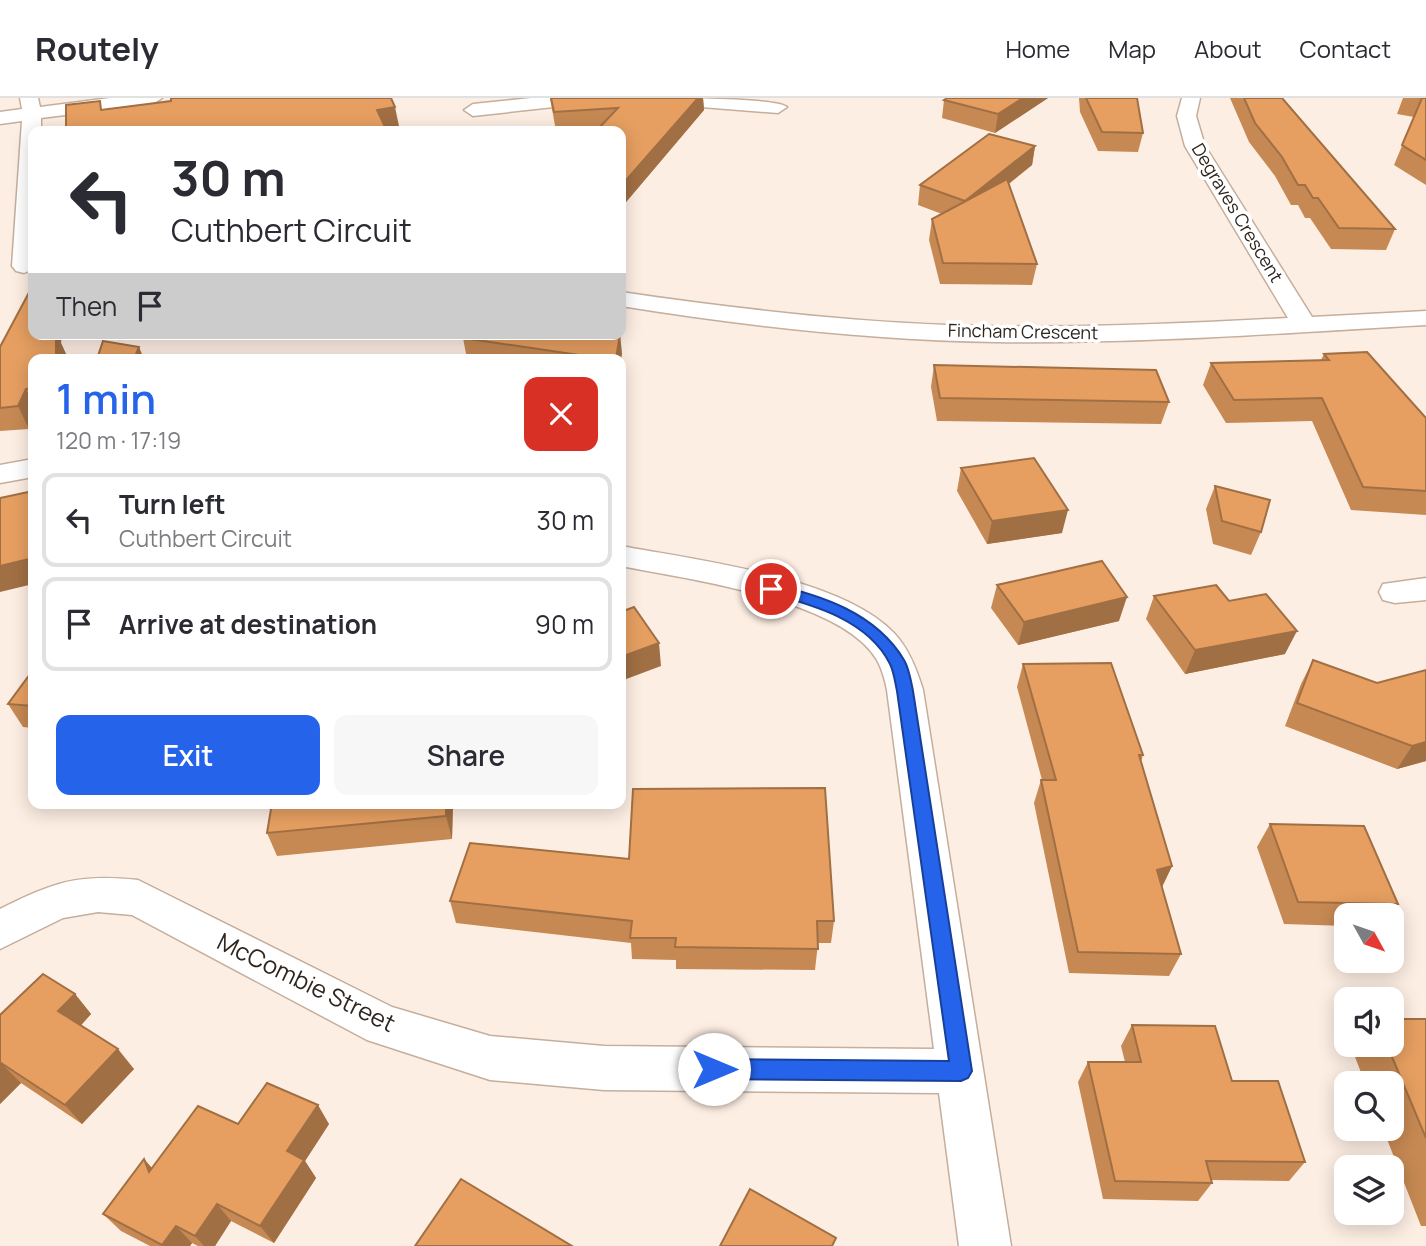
<!DOCTYPE html>
<html lang="en">
<head>
<meta charset="utf-8">
<style>
  body { margin:0; font-family:Manrope,sans-serif; background:#f7f7f7; color:#2b2b33; height:100vh; display:flex; flex-direction:column; font-size:26px; white-space:nowrap }
  * { box-sizing:border-box; margin:0 }
  p { font-size:23px; color:#7c7c81 }
  .icon { flex:none; width:38px; height:38px; fill:none; stroke:currentColor; stroke-width:2; stroke-linecap:round; stroke-linejoin:round }
  .map { position:relative; flex:1; overflow:hidden }
  .drawer { position:absolute; left:28px; top:256px; width:598px; height:455px; display:flex; flex-direction:column; background:#fff; border-radius:14px; box-shadow:0 4px 18px #0003 }
  .drawer>* { flex:none }
  .banner { position:absolute; left:28px; top:28px; width:598px; height:214px; border-radius:14px; box-shadow:0 4px 18px #0003; background:#fff; color:#2b2b33; overflow:hidden }
  .needle { width:46px; rotate:130deg }
  .controls { position:absolute; left:1334px; top:805px; display:grid; gap:14px }
  .controls a { display:grid; place-items:center; width:70px; height:70px; border-radius:14px; background:#fff; box-shadow:0 4px 18px #0003; font-size:35px }
  .pin { position:absolute; display:grid; place-items:center; width:60px; height:60px; color:#fff; margin:-30px; border:4px solid #fff; border-radius:50%; box-shadow:0 2px 7px #0007 }
  .me { position:absolute; width:77px; margin:-38px; rotate:90deg; stroke-linejoin:round; filter:drop-shadow(0 0 5px #0008) }
  .turn { display:flex; align-items:center; gap:24px; height:147px; padding:0 28px; font-size:32px }
  .turn .icon { width:91px; height:91px; stroke-width:2.5 }
  .turn b { display:block; font-size:49px; line-height:60px }
  .then { display:flex; align-items:center; height:66px; padding:0 28px; background:#0003; gap:14px; font-size:26px }
  .round { display:grid; place-items:center; flex:none; width:74px; height:74px; border-radius:14px; background:#f7f7f7 }
  .headline { display:flex; align-items:center; justify-content:space-between; height:119px; padding:0 28px }
  h1 { font-size:42px; font-weight:600; line-height:52px; color:#2563eb }
  .action { display:flex; gap:14px; margin-top:auto; padding:14px 28px }
  .action a { flex:1; height:80px; border-radius:14px; background:#2563eb; color:#fff; font-size:28px; font-weight:600; line-height:80px; text-align:center }
  .action a+a { background:#f7f7f7; color:#2b2b33 }
  ul { padding:0; list-style:none }
  li { display:flex; align-items:center; gap:21px; height:94px; margin:0 14px 10px; padding:0 14px; border:4px solid #e1e1e2; border-radius:14px }
  li div { flex:1 }
  li b { display:block; font-size:26px }
  li em { font-style:normal }
  header { display:flex; align-items:center; gap:42px; box-sizing:border-box; height:98px; padding:0 35px; background:#fff; border-bottom:2px solid #e1e1e2 }
  header strong { font-size:33px }
  nav { display:flex; gap:38px; margin-inline-start:auto; font-size:24px }
  .map>svg:first-child { display:block }
  .lines { fill:none; stroke-linecap:round; stroke-linejoin:round }
  .minor-casing { stroke:#c5ae9c; stroke-width:3 }
  .minor { fill:#fff; fill-rule:evenodd }
  .wall { fill:#c68953 }
  .shaded-wall { fill:#a16f44 }
  .building { fill:#e69f61; stroke:#a16f44; stroke-width:2 }
  .route { fill:#2563eb; stroke:#184099; stroke-width:2 }
  .labels { text-anchor:middle; stroke-width:7; stroke-linejoin:round; paint-order:stroke }
  .far-street-label { font-size:18px; fill:#2e251f; stroke:#fff }
  .near-street-label { font-size:24px; fill:#2e251f; stroke:#fff }
</style>
</head>
<body>
<header>
<strong>Routely</strong>
<nav><a>Home</a><a>Map</a><a>About</a><a>Contact</a></nav>
</header>
<div class="map">
<svg width="1426" height="1148" viewBox="0 0 1426 1148">
  <rect width="100%" height="100%" fill="#fdeee3"/>
  <g class="lines">
    <defs>
      <g id="minor">
        <path d="M20,0H38L40,9L110,0H162L153,6L41,20V33H33V171L24,175L16,173L12,168L22,23L0,26V14L22,11Z"/>
        <path d="M531,0H590L581,6L473,18L464,12L473,6Z"/>
        <path d="M655,0C677,0 776,0 787,9L778,15L664,6Z"/>
        <path d="M1182,0H1200L1196,18L1205,48L1312,219L1426,213V227C1283,235 1140,246 996,244C870,242 745,228 621,208V194C730,210 839,223 948,227C1062,231 1175,226 1288,220L1185,48L1177,18Z"/>
        <path d="M33,361V379L0,385V367Z"/>
        <path d="M621,448C697,462 840,479 894,535C909,551 917,572 923,592L1011,1148H959L939,995L604,992L490,982L367,942L132,817L98,814L63,820L0,851V811C55,784 76,776 138,782L392,909L490,938L604,948L934,951L887,592C885,582 882,571 877,562C841,501 686,481 621,468Z"/>
        <path d="M1426,480V502L1395,505L1383,502L1379,494L1383,486Z"/>
      </g>
    </defs>
    <use href="#minor" class="minor-casing"/>
    <use href="#minor" class="minor"/>
  </g>
  <g class="wall">
    <path d="M550,0H703L704,12L621,110V33L598,30L556,33Z"/>
    <path d="M1048,0L995,35L942,20L944,2Z"/>
    <path d="M1079,0H1137L1143,35L1138,54L1098,53L1080,14Z"/>
    <path d="M1230,0H1282L1395,131L1386,152L1331,151L1310,120H1305L1298,107H1291L1275,78L1249,44Z"/>
    <path d="M1403,0H1426V87L1394,67L1414,19L1397,16Z"/>
    <path d="M1035,48L1032,67L1009,86L1037,166L1032,187L940,186L929,142L932,121L942,116L918,107L920,87Z"/>
    <path d="M463,240L622,255L621,261H467Z"/>
    <path d="M61,245L66,256V261H33V321L29,331L0,333V249Z"/>
    <path d="M1324,256L1426,320V417L1351,412L1312,323L1226,325L1203,287L1211,265L1321,262Z"/>
    <path d="M934,267L1169,304L1161,326L937,323L931,289Z"/>
    <path d="M961,370L1062,435L987,446L957,393Z"/>
    <path d="M1215,388L1261,434L1251,457L1213,446L1206,411Z"/>
    <path d="M997,487L1119,523L1018,547L991,510Z"/>
    <path d="M1154,498L1229,503L1285,556L1185,576L1146,521Z"/>
    <path d="M1313,562L1377,585L1426,572V663L1397,671L1285,628L1301,586Z"/>
    <path d="M1023,566L1143,657L1141,664L1172,768L1162,789L1181,856L1169,878L1069,875L1034,705L1041,682H1042L1017,589Z"/>
    <path d="M33,572V630L23,629L8,606Z"/>
    <path d="M264,705H453L452,741L277,758L267,735L271,708Z"/>
    <path d="M1270,726L1398,806L1390,817H1346V828L1284,826L1257,749Z"/>
    <path d="M450,803L834,823L831,845H818L815,872L676,871V862L632,861L631,845L456,825Z"/>
    <path d="M75,896L91,916L81,927L134,971L82,1026L21,985L0,1006V917Z"/>
    <path d="M1426,921V1128H1421L1383,1031H1391V985H1365L1352,951L1355,947H1391Z"/>
    <path d="M1132,927L1232,983L1305,1064L1289,1083L1212,1082V1085L1198,1103L1103,1101L1078,984L1088,964H1125L1121,948Z"/>
    <path d="M238,1026H329L305,1063L316,1080L274,1145L231,1123L215,1148H198L192,1145L190,1148H150L121,1133L103,1116L144,1061L152,1070Z"/>
  </g>
  <g class="shaded-wall">
    <path d="M698,0H703L704,12L621,110V88Z"/>
    <path d="M1023,0H1048L995,35L998,16Z"/>
    <path d="M395,9L399,28L381,30L377,12Z"/>
    <path d="M1035,48L1032,67L961,123L965,103Z"/>
    <path d="M51,236H62L61,245L66,256V261H56Z"/>
    <path d="M620,236L622,255L621,261H616Z"/>
    <path d="M139,249L144,261H134Z"/>
    <path d="M26,291L33,306V321L29,331L18,308Z"/>
    <path d="M1068,412L1062,435L987,446L992,423Z"/>
    <path d="M33,460V486L0,494V468Z"/>
    <path d="M1127,499L1119,523L1018,547L1024,524Z"/>
    <path d="M1297,533L1285,556L1185,576L1195,552Z"/>
    <path d="M659,545L661,568L621,583V559Z"/>
    <path d="M1426,644V663L1397,671L1412,648Z"/>
    <path d="M446,705H453L452,741L446,718Z"/>
    <path d="M1172,768L1161,791L1157,772Z"/>
    <path d="M75,896L91,916L75,934L58,913Z"/>
    <path d="M118,951L134,971L82,1026L65,1007Z"/>
    <path d="M1,965L21,985L0,1006V966Z"/>
    <path d="M318,1007L329,1026L305,1063L316,1080L274,1145L260,1128L287,1053Z"/>
    <path d="M144,1061L160,1080L149,1074Z"/>
    <path d="M217,1106L231,1123L215,1148H204L195,1138Z"/>
    <path d="M176,1128L192,1145L190,1148H164L162,1147Z"/>
  </g>
  <g class="building">
    <path d="M171,0H391L395,9L377,12L387,33H66V7L100,3L101,12L171,3Z"/>
    <path d="M551,0H698L621,88V33H596L618,10L554,14Z"/>
    <path d="M947,0H1023L998,16L944,2Z"/>
    <path d="M1086,0H1137L1143,35L1102,34Z"/>
    <path d="M1244,0H1282L1395,131L1339,130L1318,100H1313L1305,87H1298L1282,59L1255,25Z"/>
    <path d="M1422,0H1426V62L1402,47Z"/>
    <path d="M989,36L1035,48L965,103L920,87Z"/>
    <path d="M1007,81L1037,166L943,165L932,121Z"/>
    <path d="M33,187V236H56V261H33V290L26,291L18,308L0,310V249Z"/>
    <path d="M466,236H620L616,261H606L463,240Z"/>
    <path d="M103,243L139,249L134,261H97Z"/>
    <path d="M1367,254L1426,320V393L1363,389L1322,300L1234,302L1211,265L1329,262L1324,256Z"/>
    <path d="M934,267L1156,272L1169,304L940,300Z"/>
    <path d="M1034,360L1068,412L992,423L961,370Z"/>
    <path d="M1215,388L1270,402L1261,434L1222,423Z"/>
    <path d="M33,393V460L0,468V400Z"/>
    <path d="M1102,463L1127,499L1024,524L997,487Z"/>
    <path d="M1216,487L1229,503L1266,496L1297,533L1195,552L1154,498Z"/>
    <path d="M634,509L659,545L621,559V514Z"/>
    <path d="M1313,562L1377,585L1426,572V644L1412,648L1297,605Z"/>
    <path d="M1111,565L1143,657H1139L1172,768L1157,772L1181,856L1078,854L1041,682H1056L1023,566Z"/>
    <path d="M33,572V608L8,606Z"/>
    <path d="M825,690L834,823H817L818,851L675,849L676,840H630L632,823L450,803L470,745L629,761L633,691Z"/>
    <path d="M272,705H446V718L267,735Z"/>
    <path d="M1270,726L1364,728L1398,806L1298,804Z"/>
    <path d="M43,876L75,896L58,913L118,951L65,1007L1,965L0,966V917Z"/>
    <path d="M1391,921H1426V1040L1387,947H1391Z"/>
    <path d="M1132,927L1215,928L1232,983H1278L1305,1064L1206,1063L1212,1085L1115,1083L1088,964H1141Z"/>
    <path d="M267,985L318,1007L287,1053L304,1062L260,1128L217,1106L195,1138L176,1128L162,1147L103,1116L144,1061L149,1074L198,1008L238,1026Z"/>
    <path d="M461,1081L572,1148H415Z"/>
    <path d="M750,1091L836,1140L832,1148H720Z"/>
  </g>
  <path class="route" d="M771,486C821,497 876,515 904,562C909,570 911,583 913,593L972,973L968,980L961,983L714,981L706,978L703,971L706,964L714,961L949,963L897,593C895,584 894,574 890,566C868,521 810,506 766,494L764,491L766,487Z"/>
  <g class="labels">
    <g class="far-street-label">
      <text transform="translate(1237 115) rotate(59)" y="6">Degraves Crescent</text>
      <text transform="translate(1023 234) rotate(1)" y="6">Fincham Crescent</text>
    </g>
    <g class="near-street-label">
      <text transform="translate(306 885) rotate(26)" y="8">McCombie Street</text>
    </g>
  </g>
</svg>
<div class="controls">
<a><svg class="needle" viewBox="-14 -14 28 28"><path d="M0-13l5 13h-10z" fill="#e53935"/><path d="M0 13l5-13h-10z" fill="#7c7c81"/></svg></a>
<a><svg class="icon" aria-label="sound" viewBox="0 0 24 24"><path d="M4 9h4l5-4v14l-5-4H4zM17 9q2 3 0 6"/></svg></a>
<a><svg class="icon" aria-label="search" viewBox="0 0 24 24"><circle cx="10" cy="10" r="6"/><path d="M15 15l6 6"/></svg></a>
<a><svg class="icon" aria-label="layers" viewBox="0 0 24 24"><path d="M12 4l9 5-9 5-9-5zM3 14l9 5 9-5"/></svg></a>
</div>
<div class="pin" style="left:771px;top:491px;background:#d93025"><svg class="icon" aria-label="arrive" viewBox="0 0 24 24"><path d="M6 21V4h12l-3 4 3 4H6"/></svg></div>
<svg class="me" style="left:714px;top:971px" viewBox="-20 -20 40 40"><circle r="19" fill="#fff"/><path d="M0-13L10 11 0 6-10 11z" fill="#2563eb"/></svg>
<div class="banner">
<div class="turn"><svg class="icon" aria-label="left" viewBox="0 0 24 24"><path d="M17 20v-9H6M10 6l-5 5 5 5"/></svg><div><b>30 m</b>Cuthbert Circuit</div></div>
<div class="then">Then<svg class="icon" aria-label="arrive" viewBox="0 0 24 24"><path d="M6 21V4h12l-3 4 3 4H6"/></svg></div>
</div>
<section class="drawer">
<div class="headline"><div><h1>1 min</h1><p>120 m · 17:19</p></div><a class="round" style="background:#d93025;color:#fff"><svg class="icon" aria-label="close" viewBox="0 0 24 24"><path d="M6 6l12 12M18 6L6 18"/></svg></a></div>
<ul>
<li><svg class="icon" aria-label="left" viewBox="0 0 24 24"><path d="M17 20v-9H6M10 6l-5 5 5 5"/></svg><div><b>Turn left</b><p>Cuthbert Circuit</p></div><em>30 m</em></li>
<li><svg class="icon" aria-label="arrive" viewBox="0 0 24 24"><path d="M6 21V4h12l-3 4 3 4H6"/></svg><div><b>Arrive at destination</b></div><em>90 m</em></li>
</ul>
<div class="action"><a>Exit</a><a>Share</a></div>
</section>
</div>
</body>
</html>
